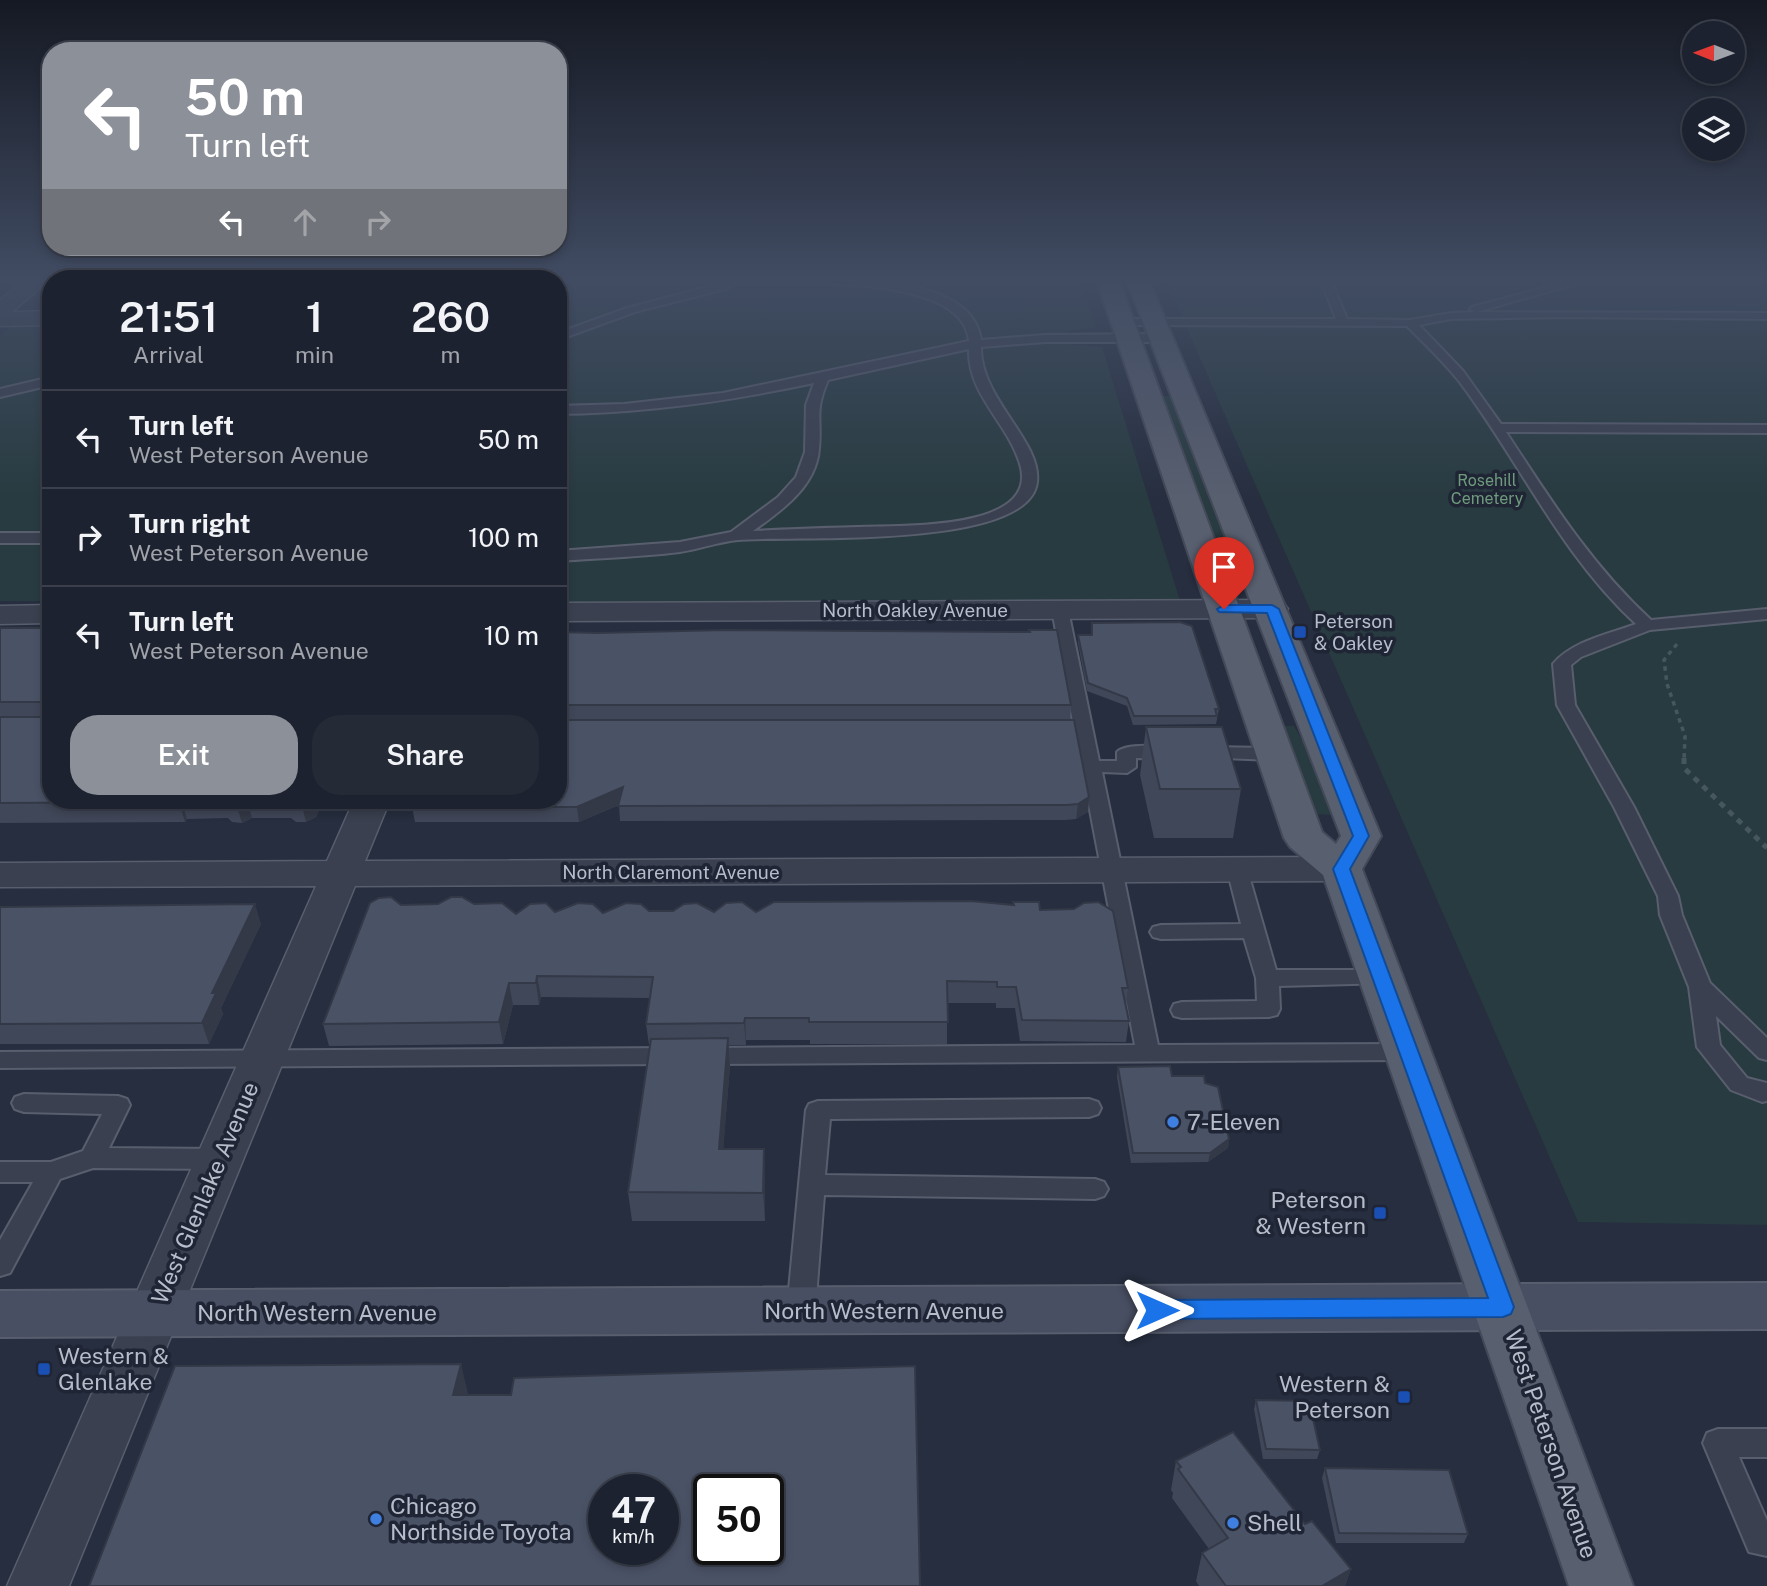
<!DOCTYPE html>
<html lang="en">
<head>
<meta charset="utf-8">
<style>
  body { margin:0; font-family:"Public Sans",sans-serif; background:#252a37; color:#f1f3f6; height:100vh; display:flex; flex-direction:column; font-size:26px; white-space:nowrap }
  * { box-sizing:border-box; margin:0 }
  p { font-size:23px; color:#a0a4aa }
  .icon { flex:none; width:38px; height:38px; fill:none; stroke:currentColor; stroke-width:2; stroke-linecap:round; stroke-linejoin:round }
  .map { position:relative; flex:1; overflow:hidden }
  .side { position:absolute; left:42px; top:270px; width:525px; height:539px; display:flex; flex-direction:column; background:#1c222f; border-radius:28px; box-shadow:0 4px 10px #0003,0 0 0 2px #3a3f4b }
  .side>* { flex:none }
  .guide { position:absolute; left:42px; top:42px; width:525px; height:214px; border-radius:28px; box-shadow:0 4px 10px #0003,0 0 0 2px #3a3f4b; background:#8c9099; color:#fff; overflow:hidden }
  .needle { width:46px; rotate:271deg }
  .buttons { position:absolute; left:1682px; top:21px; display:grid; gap:14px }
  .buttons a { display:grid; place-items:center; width:63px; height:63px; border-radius:50%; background:#1c222f; box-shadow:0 4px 10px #0003,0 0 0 2px #3a3f4b; font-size:35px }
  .speed { position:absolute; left:588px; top:1474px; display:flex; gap:14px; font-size:35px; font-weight:700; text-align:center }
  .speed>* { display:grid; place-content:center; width:91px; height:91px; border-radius:50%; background:#1c222f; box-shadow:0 4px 10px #0003,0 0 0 2px #3a3f4b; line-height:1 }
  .speed small { font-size:18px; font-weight:400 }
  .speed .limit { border:4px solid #111; border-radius:10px; background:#fff; color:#111 }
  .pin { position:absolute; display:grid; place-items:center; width:60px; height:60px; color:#fff; margin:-72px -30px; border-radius:50% 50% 50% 0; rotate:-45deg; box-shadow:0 0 7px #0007 }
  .pin .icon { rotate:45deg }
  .me { position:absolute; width:77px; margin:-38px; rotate:90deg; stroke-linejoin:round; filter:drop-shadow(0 0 5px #0008) }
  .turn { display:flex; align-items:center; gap:24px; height:147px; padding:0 28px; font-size:32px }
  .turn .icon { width:91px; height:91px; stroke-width:2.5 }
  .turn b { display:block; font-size:49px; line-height:60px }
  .lanes { display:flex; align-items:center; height:66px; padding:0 28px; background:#0003; justify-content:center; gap:35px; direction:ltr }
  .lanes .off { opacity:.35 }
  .eta { display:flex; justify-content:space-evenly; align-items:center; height:119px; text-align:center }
  .eta b { font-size:42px; font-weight:600; line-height:49px }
  .button { display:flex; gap:14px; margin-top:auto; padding:14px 28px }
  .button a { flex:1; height:80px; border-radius:28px; background:#8c9099; color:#fff; font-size:28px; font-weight:600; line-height:80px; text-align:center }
  .button a+a { background:#252a37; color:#f1f3f6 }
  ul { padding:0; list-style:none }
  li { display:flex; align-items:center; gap:21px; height:98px; padding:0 28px; border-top:2px solid #3a3f4b }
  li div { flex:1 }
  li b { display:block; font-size:26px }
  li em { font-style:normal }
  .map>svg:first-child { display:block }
  .green { fill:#283b40 }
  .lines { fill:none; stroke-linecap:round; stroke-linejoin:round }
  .lane-casing { stroke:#585e6d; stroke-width:4 }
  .street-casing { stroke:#585e6d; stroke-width:3 }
  .secondary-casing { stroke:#585e6d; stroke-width:4 }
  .primary-casing { stroke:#434958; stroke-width:4 }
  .path-far1 { stroke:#46585d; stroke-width:3.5; stroke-dasharray:4.5 4.5; stroke-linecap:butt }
  .path { stroke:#46585d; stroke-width:5; stroke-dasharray:6 6; stroke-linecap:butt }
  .lane { fill:#3a404f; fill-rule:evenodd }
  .street { fill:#3a404f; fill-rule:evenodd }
  .secondary { fill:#484f62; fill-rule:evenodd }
  .primary { fill:#585f6f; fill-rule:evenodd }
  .wall { fill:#404758 }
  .shaded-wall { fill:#343947 }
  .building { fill:#4a5266; stroke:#343947; stroke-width:2; fill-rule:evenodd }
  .route { fill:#1a73e8; stroke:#114b97; stroke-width:2 }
  .transit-dot { fill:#1a4fb4; stroke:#1f2534; stroke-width:2.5 }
  .shop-dot { fill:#3f7fe0; stroke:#1f2534; stroke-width:2.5 }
  .labels { text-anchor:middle; stroke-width:7; stroke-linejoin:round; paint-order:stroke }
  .far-park-label { font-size:16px; fill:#6e9a7d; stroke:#1f2534 }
  .street-label { font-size:19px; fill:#b6bcca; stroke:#1f2534 }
  .poi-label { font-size:19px; fill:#b6bcca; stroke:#1f2534; text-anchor:start }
  .near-poi-label { font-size:23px; fill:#b6bcca; stroke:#1f2534; text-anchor:start }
  .near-street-label { font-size:23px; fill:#b6bcca; stroke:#1f2534 }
</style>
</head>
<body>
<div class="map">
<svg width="1767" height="1586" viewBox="0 0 1767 1586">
  <rect width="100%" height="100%" fill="#262e3f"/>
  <g class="green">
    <path d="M320,278H1080L1096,327L1059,333L1063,344L1102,347L1181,604L558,602V278Z"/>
    <path d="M1165,278H1767V1225L1578,1222Z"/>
    <path d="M51,321V601H0V336L17,322Z"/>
    <path d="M1162,396H1170L1176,405L1243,582H1230Z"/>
    <path d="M1283,726H1294L1306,747L1333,815L1315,814Z"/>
  </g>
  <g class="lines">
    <defs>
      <g id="lane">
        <path d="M682,278C713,275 747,278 779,279C828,279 972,270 981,340L1045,335L1161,334L1167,338L1161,342H1045L981,347C980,399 1042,441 1037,482C1029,551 791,535 738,540C718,542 699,549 680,552C640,557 599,558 558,561V551L680,542L731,532L778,497L796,477L805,452L806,405L814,383C730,401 645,413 558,414V406L624,404L723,393L969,341C963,269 779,286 728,283L729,288L635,312L558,340V333L627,308L723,283L687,281ZM969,349C967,394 1008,423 1020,464C1041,532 898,525 859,527C824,528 788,529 753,531C781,511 816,487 819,449C822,417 814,413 828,380Z"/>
        <path d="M1320,278H1330L1347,319L1410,320L1451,313L1475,312L1470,309L1472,307L1580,278H1596L1477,312L1767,313V319L1562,317L1451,319L1419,325L1463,371L1501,424L1767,425V433L1506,432C1550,499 1591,565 1651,620L1767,609V619L1650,630L1581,657L1571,665L1575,705L1634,807L1678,896L1682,915L1710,983L1767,1038V1060L1759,1058L1716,1016L1720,1045L1747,1078L1767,1083V1101L1762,1102L1731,1090L1697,1047L1689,987L1660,915L1658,896L1614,807L1557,705L1553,664C1572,641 1609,634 1636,624C1560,554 1520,462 1459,381C1443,361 1425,344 1407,326L1122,325L1116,322L1122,319H1336Z"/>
        <path d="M51,377V385L0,397V389Z"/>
        <rect x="0" y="533" width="51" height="10"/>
        <path d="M1060,605L1068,610L1099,761H1117V752C1125,743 1170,744 1178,753L1169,759L1136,758V767L1127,773L1102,772L1158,1045L1409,1044L1417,1046L1421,1052L1417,1058L1409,1060L705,1064L697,1062L693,1056L697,1050L705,1048L1135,1045L1075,732H1049L1040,727L1049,722H1073L1052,610Z"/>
        <path d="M1206,747L1275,748L1284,754L1275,760L1199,757L1197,753Z"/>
        <path d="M1237,863L1244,864L1247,869L1276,970H1382L1390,973L1393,978L1390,983L1279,986L1280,1009L1277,1015L1269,1017L1182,1018L1174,1016L1171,1010L1174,1004L1182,1002L1257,1001L1256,978L1244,938L1161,939L1153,937L1150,932L1153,927L1161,925L1241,924L1227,869L1230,864Z"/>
        <path d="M674,1048L682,1050L686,1056L682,1062L674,1064L0,1068V1052Z"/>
        <path d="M24,1094L118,1096L127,1099L130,1105L109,1148L219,1149L228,1152L232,1159L228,1166L219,1169L93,1168L60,1179L10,1273L0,1276V1240L33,1182H0V1162H51L83,1151L102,1114L24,1112L15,1109L12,1103L15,1097Z"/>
        <path d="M1089,1099L1098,1102L1101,1108L1098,1114L1089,1117L830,1119L825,1175L1095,1179L1104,1182L1108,1189L1104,1196L1095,1199L824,1195L815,1311L811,1319L801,1323L791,1319L787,1311L806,1110L809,1104L818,1101Z"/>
        <path d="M1718,1429H1767V1457H1739L1767,1521V1556L1749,1552L1703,1443L1707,1433Z"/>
      </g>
      <g id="street">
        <path d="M29,278H51L12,312L51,311V325L0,326V300Z"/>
        <path d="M1272,600L1283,602L1288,609L1283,616L1272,618L558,621V603Z"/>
        <path d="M51,605V623L0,624V606Z"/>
        <path d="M354,800H390L365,861L1342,857L1356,860L1362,869L1356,878L1342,881L355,886L69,1586H7L316,886L0,887V863L327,861Z"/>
      </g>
      <path id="secondary" d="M1767,1283V1329L0,1337V1291Z"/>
      <path id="primary" d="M1096,278H1118L1322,832L1336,844L1341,836L1126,278H1148L1381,836L1362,869L1633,1586H1569L1323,875L1290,847L1284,838Z"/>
    </defs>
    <use href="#lane" class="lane-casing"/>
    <use href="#street" class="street-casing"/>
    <use href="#secondary" class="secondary-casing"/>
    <use href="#primary" class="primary-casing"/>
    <path class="path-far1" d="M1677,644L1664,660L1667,684L1685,736L1684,760"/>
    <path class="path" d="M1684,758V768L1767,848"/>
    <use href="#lane" class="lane"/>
    <use href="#street" class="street"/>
    <use href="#secondary" class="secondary"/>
    <use href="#primary" class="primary"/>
  </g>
  <g class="wall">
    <path d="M1092,623L1219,709L1216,724L1133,725L1127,706L1087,691L1078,643V635H1092Z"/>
    <path d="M0,628H51V800H324L316,817L306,822H296L291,818H252L242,823L232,822L228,818L187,819L185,822L0,823Z"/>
    <path d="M558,632L1071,705L1070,719H558Z"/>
    <path d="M1146,727L1241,789L1233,838H1154L1140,775Z"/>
    <path d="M1089,797L1088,812L1076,819L1066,820L620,821L619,805L579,822H415L412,807Z"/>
    <path d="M474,904L516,914L555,912L603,913L649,911L756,912L1040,910L1128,988L1126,1006L1129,1021L1126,1042L1020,1041L1015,1008H996V1003H947V1044H810V1040H746V1045H729L730,1066L723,1149L765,1177V1221H632L628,1192L650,1045H649L646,1024L650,998L541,997L539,1005H513L503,1044L329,1046L323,1024L401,905Z"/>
    <path d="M0,907L261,924L221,1008L223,1014L209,1044H0Z"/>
    <path d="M1118,1067L1205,1083L1229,1139L1228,1148L1208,1162L1131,1163L1117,1077Z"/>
    <path d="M1256,1400L1320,1450L1317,1459H1263L1254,1409Z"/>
    <path d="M1176,1461L1305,1524L1351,1569L1345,1586H1199L1196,1581L1202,1553L1209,1549L1172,1498L1173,1493L1171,1490Z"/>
    <path d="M1325,1468L1468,1534L1464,1543H1336L1322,1478Z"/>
  </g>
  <g class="shaded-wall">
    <path d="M623,787L625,802L579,822L577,807Z"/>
    <path d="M1089,797L1088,812L1076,819L1078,804Z"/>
    <path d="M181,800L187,819L185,822L179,802Z"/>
    <path d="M243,800H247L252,818L242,823L236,803Z"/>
    <path d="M306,800H324L316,817L306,822L301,802Z"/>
    <path d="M255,904L261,924L221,1008L223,1014L209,1044L202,1023L212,993Z"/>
    <path d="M537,976L541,997L539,1005L536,983Z"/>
    <path d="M509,983L513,1005L503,1044L499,1022Z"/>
    <path d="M745,1018L746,1040V1045L744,1023Z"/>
    <path d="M728,1038L730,1066L721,1178L719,1149Z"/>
    <path d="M1229,1139L1228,1148L1208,1162L1210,1153Z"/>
    <path d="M764,1149L765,1177V1221L763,1193Z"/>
    <path d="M461,1364L470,1402L453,1395Z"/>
    <path d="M1351,1569L1345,1586H1322Z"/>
  </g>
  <g class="building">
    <path d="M1180,622L1192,626L1219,709H1215L1217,716H1134L1127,698L1088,683L1078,635H1092V623Z"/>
    <path d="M0,628H51V800H180L179,802L0,803V717H44L47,704L44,702H0Z"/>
    <path d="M725,630L1030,632L1029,630H1057L1071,705H558V632L597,633Z"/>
    <path d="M558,720H1074L1089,797L1078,804L1067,805L618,806L623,787L577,807H412L415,800H558Z"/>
    <path d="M1146,727H1222L1241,789H1160Z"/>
    <path d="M224,800H243L236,803H227Z"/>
    <path d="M287,800H306L301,802L291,803Z"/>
    <path d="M391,897L401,905L438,904L451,897H462L474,904L502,903L516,914L530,904L546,903L555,912L578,903L593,904L603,913L626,903L641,904L649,911H673L684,904L697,903L714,912L726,903L742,902L756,912L774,902L971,901L1014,905L1013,902H1039L1040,910L1074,909L1084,903L1098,902L1113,911L1128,988H1122L1129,1021L1022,1020L1016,987H997V982L947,981L948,1022H809V1018H745L744,1023L646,1024L653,977L537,976L536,983H509L499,1022L323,1024L370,903L379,898Z"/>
    <path d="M255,904L212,993H216L202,1023L0,1024V907Z"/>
    <path d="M728,1038L719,1149H764L763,1193L628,1192L651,1039Z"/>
    <path d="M1170,1066L1172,1076H1204L1205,1083L1218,1087L1229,1139L1210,1153H1133L1118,1067Z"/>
    <path d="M461,1364L453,1395H511L514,1378L915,1366L920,1586H89L175,1366ZM604,1489H663V1549H604ZM709,1489H768V1549H709Z"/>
    <path d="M1256,1400L1309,1401L1320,1450L1266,1449Z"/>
    <path d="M1233,1432L1305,1524L1312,1521L1351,1569L1322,1586H1226L1202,1553L1228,1538L1178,1469L1181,1467L1176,1461Z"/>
    <path d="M1325,1468L1449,1470L1468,1534L1339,1533Z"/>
  </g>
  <linearGradient id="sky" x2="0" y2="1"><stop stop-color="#151923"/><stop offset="0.56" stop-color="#414c63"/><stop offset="1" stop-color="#414c63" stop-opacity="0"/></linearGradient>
  <rect width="1767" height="500" fill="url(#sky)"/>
  <path class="route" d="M1224,605H1272L1279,609L1369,836L1350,869L1514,1307L1511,1314L1503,1317L1157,1319L1149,1316L1145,1310L1149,1303L1157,1300L1488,1298L1333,869L1353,836L1267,613L1219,612L1217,609Z"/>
  <g class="transit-dot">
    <rect x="1293" y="625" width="14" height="14" rx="3.5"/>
    <rect x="1373" y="1206" width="14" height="14" rx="3.5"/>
    <rect x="37" y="1362" width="14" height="14" rx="3.5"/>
    <rect x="1397" y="1390" width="14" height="14" rx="3.5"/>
  </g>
  <g class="shop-dot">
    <circle cx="1173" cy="1122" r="7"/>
    <circle cx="376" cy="1519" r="7"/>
    <circle cx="1233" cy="1523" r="7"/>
  </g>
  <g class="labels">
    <g class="far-park-label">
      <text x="1487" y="486">Rosehill<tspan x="1487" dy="18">Cemetery</tspan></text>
    </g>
    <g class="street-label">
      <text x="915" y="617">North Oakley Avenue</text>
      <text x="671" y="879">North Claremont Avenue</text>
    </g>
    <g class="poi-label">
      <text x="1314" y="628">Peterson<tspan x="1314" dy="22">&amp; Oakley</tspan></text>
    </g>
    <g class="near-poi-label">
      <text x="1187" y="1130">7-Eleven</text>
      <text x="1366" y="1208" text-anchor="end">Peterson<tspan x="1366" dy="26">&amp; Western</tspan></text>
      <text x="58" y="1364">Western &amp;<tspan x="58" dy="26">Glenlake</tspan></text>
      <text x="1390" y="1392" text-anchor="end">Western &amp;<tspan x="1390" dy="26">Peterson</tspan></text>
      <text x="390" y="1514">Chicago<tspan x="390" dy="26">Northside Toyota</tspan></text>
      <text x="1247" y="1531">Shell</text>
    </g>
    <g class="near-street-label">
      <text transform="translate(205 1193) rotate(-67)" y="8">West Glenlake Avenue</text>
      <text x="884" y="1319">North Western Avenue</text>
      <text x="317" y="1321">North Western Avenue</text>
      <text transform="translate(1551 1444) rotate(71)" y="8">West Peterson Avenue</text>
    </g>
  </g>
</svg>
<div class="buttons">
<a><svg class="needle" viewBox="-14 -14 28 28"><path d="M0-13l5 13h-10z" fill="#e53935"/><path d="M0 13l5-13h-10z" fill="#a0a4aa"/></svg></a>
<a><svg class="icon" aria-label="layers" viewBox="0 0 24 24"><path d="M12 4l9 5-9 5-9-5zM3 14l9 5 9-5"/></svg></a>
</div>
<div class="speed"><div>47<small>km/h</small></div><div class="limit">50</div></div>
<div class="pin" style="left:1224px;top:609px;background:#d93025"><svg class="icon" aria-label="arrive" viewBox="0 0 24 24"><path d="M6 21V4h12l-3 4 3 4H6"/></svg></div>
<svg class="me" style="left:1157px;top:1310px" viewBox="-20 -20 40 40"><path d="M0-17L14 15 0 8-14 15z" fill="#1a73e8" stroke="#fff" stroke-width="4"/></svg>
<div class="guide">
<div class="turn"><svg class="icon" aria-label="left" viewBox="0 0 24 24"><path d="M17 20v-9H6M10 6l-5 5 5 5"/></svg><div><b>50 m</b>Turn left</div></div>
<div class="lanes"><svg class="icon" aria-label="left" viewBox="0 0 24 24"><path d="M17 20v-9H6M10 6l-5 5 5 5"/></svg><svg class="icon off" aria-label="ahead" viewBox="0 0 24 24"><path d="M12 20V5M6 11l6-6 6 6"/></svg><svg class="icon off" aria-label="right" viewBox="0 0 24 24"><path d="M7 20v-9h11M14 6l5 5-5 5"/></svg></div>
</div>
<section class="side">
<div class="eta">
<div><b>21:51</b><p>Arrival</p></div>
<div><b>1</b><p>min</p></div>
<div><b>260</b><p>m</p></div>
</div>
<ul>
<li><svg class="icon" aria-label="left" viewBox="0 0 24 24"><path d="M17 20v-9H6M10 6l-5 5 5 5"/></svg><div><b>Turn left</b><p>West Peterson Avenue</p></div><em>50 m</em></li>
<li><svg class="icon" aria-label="right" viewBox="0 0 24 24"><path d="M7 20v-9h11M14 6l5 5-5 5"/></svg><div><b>Turn right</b><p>West Peterson Avenue</p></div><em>100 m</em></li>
<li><svg class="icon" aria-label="left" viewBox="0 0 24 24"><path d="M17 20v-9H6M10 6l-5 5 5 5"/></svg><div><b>Turn left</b><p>West Peterson Avenue</p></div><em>10 m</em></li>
</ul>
<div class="button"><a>Exit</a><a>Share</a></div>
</section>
</div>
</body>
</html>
